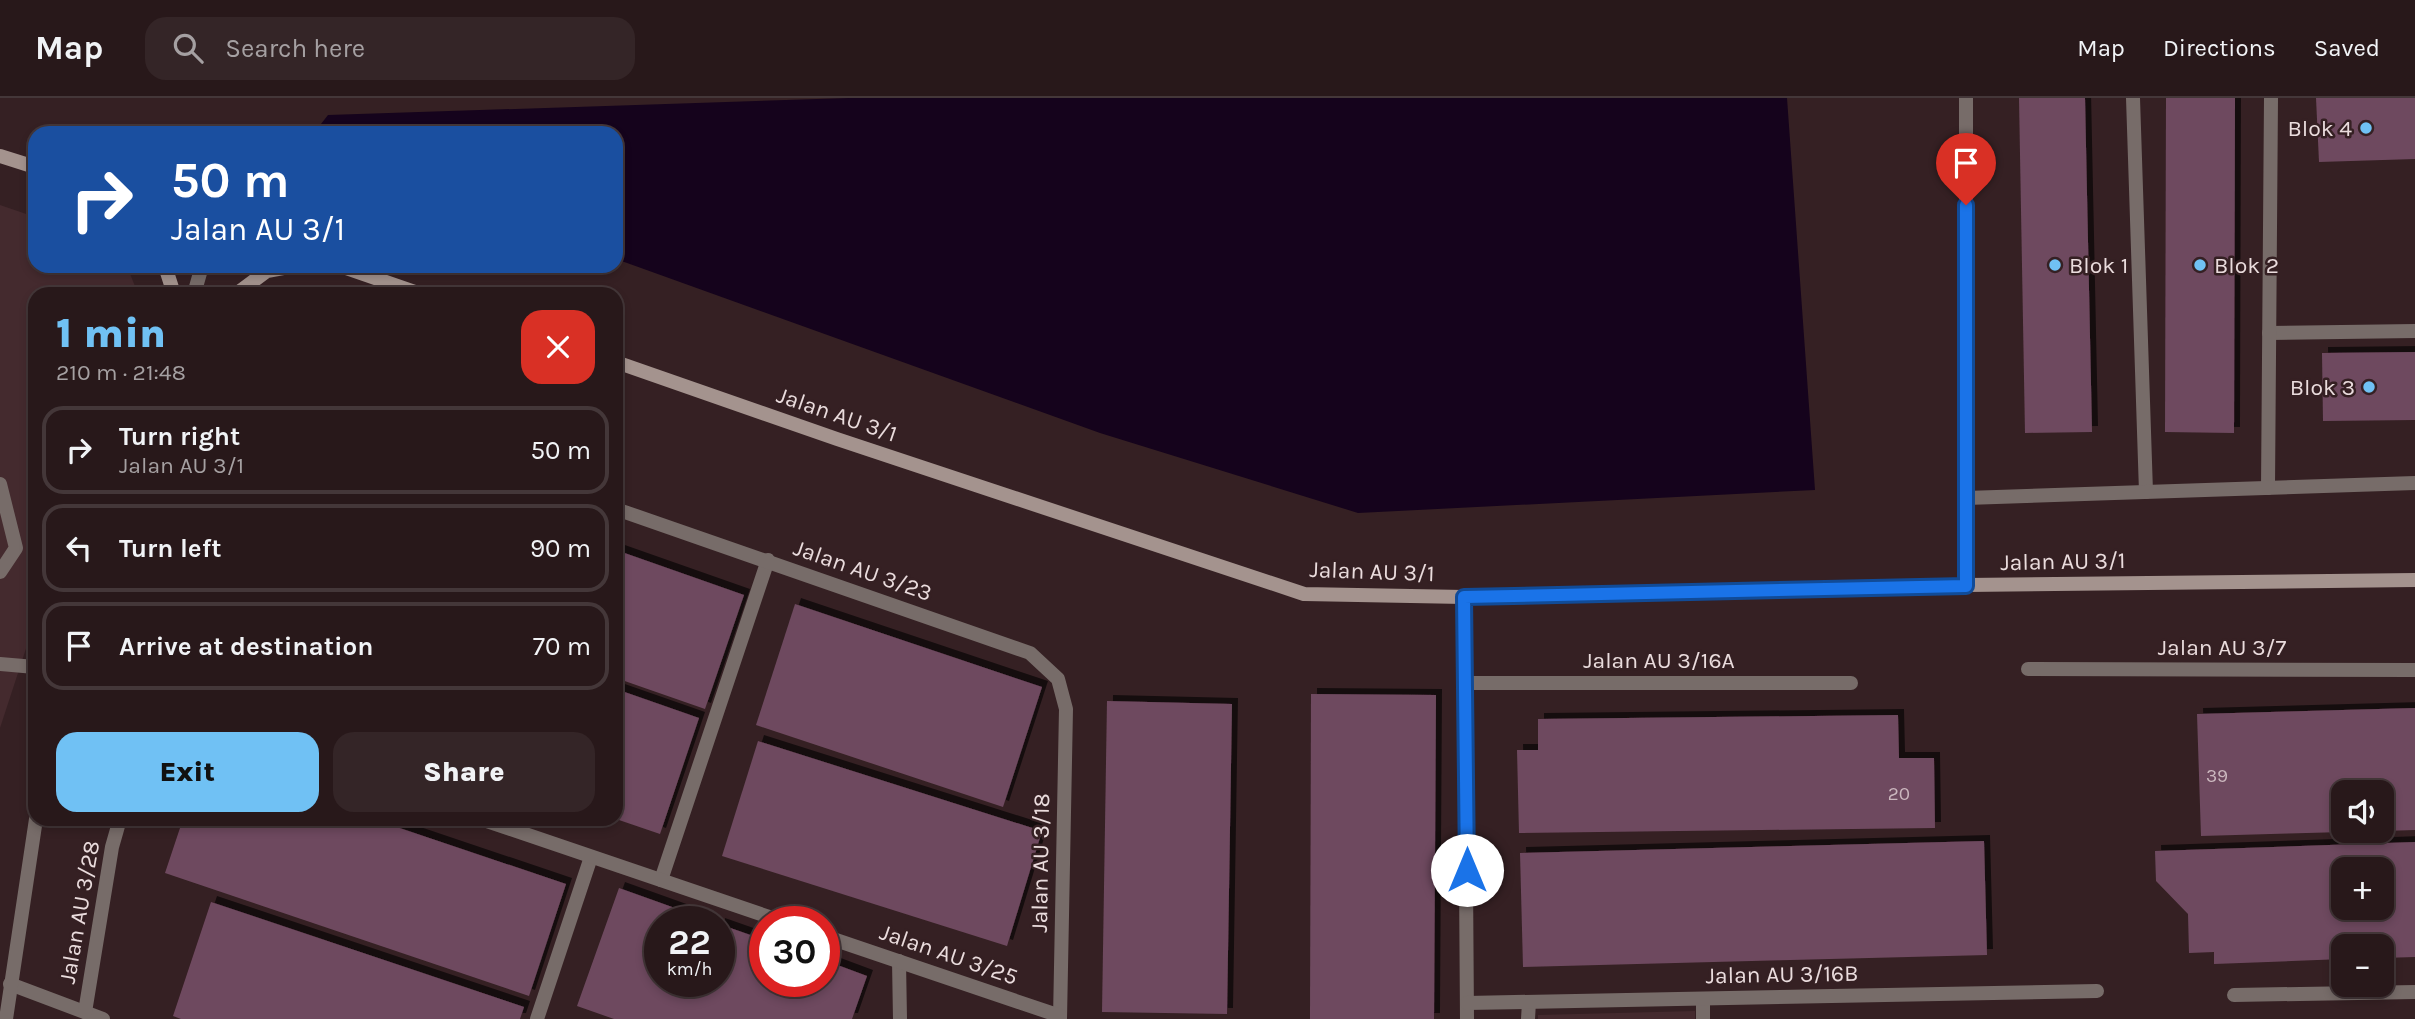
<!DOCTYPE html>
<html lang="en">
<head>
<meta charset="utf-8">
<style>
  body { margin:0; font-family:Karla,sans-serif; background:#342527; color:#f1f3f6; height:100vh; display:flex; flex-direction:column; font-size:26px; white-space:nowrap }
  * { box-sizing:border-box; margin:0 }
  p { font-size:23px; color:#a5a0a2 }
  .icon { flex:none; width:38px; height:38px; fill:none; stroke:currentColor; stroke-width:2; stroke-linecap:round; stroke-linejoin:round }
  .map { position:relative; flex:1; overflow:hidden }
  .sheet { position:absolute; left:28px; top:189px; width:595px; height:539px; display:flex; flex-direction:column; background:#28181a; border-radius:21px; box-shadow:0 4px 10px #0003,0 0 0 2px #443739 }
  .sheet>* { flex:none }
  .hud { position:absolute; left:28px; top:28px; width:595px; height:147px; border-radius:21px; box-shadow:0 4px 10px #0003,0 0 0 2px #443739; background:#1a4fa0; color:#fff; overflow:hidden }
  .fabs { position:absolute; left:2331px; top:682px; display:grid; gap:14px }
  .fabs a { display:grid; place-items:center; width:63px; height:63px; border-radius:14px; background:#28181a; box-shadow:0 4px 10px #0003,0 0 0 2px #443739; font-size:35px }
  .speed { position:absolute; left:644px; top:808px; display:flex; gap:14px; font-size:35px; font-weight:700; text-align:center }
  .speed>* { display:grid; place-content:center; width:91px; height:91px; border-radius:50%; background:#28181a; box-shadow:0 4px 10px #0003,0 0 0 2px #443739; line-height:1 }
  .speed small { font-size:18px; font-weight:400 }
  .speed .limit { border:10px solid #d22; background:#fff; color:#111 }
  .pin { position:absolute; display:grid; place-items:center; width:60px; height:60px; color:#fff; margin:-72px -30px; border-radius:50% 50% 50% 0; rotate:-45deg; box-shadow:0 0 7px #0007 }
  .pin .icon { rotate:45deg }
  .me { position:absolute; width:77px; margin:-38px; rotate:0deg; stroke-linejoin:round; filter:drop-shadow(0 0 5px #0008) }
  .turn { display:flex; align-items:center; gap:24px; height:147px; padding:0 28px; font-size:32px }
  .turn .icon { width:91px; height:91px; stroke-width:2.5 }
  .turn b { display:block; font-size:49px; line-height:60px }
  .round { display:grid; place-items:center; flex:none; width:74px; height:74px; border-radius:21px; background:#342527 }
  .overview { display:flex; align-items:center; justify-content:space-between; height:119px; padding:0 28px }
  h1 { font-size:42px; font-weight:800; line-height:52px; color:#70c1f4 }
  .action { display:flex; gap:14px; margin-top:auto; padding:14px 28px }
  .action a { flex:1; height:80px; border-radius:21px; background:#70c1f4; color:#111; font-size:28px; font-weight:800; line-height:80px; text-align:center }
  .action a+a { background:#342527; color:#f1f3f6 }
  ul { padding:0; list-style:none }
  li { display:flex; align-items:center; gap:21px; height:88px; margin:0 14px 10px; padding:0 14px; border:4px solid #443739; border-radius:21px }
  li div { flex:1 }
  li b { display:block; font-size:26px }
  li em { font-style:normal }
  header { display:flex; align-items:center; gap:42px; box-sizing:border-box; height:98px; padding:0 35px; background:#28181a; border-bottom:2px solid #443739 }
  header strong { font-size:33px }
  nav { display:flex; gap:38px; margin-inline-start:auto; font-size:24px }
  .search { width:490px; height:63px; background:#342527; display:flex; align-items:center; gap:18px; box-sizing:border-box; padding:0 24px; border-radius:21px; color:#a5a0a2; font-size:26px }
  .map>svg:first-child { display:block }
  .built { fill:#442a2e }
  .water { fill:#15031c }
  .building { fill:#6e495f; fill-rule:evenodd; filter:url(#shadow) }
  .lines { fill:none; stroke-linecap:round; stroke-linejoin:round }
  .service { stroke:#776c69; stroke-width:14 }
  .minor { stroke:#776c69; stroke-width:14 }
  .secondary { stroke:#a4938e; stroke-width:14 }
  .route-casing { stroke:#114b97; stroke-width:18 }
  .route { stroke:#1a73e8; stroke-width:12 }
  .poi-dot { fill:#70c1f4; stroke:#352023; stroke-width:2.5 }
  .labels { text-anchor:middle; stroke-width:5; stroke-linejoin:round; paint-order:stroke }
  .number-label { font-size:19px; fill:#cbb7be }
  .poi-label { font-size:23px; fill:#eadcdd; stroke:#352023; text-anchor:end }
  .street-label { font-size:23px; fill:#eadcdd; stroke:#352023 }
</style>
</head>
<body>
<header>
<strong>Map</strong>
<div class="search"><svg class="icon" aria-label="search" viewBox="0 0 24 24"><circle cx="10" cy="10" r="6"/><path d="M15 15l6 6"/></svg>Search here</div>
<nav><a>Map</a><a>Directions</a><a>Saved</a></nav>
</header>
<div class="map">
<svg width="2415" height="921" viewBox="0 0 2415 921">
  <defs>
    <filter id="shadow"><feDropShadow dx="6" dy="-6" stdDeviation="0" flood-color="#0009"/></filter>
  </defs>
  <rect width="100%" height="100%" fill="#352023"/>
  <g class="built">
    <path d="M0,107L35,119V168H127L138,196H35V523L0,630Z"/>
    <path d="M1695,913V921H1538V917Z"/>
  </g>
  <path class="water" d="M849,0H1787L1815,392L1358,415L1100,335L616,161V35H314L328,17Z"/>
  <g class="building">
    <path d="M2019,0H2085L2092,334L2025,335Z"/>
    <path d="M2166,0H2235L2234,335L2165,334Z"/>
    <path d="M2316,0H2415V61L2319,64Z"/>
    <path d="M2415,254V322L2323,323L2322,255Z"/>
    <path d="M616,452L744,497L705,611L616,580Z"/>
    <path d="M795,506L1042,589L1003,709L756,627Z"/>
    <path d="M616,591L699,620L660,736L616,721Z"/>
    <path d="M1311,596L1436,597L1434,921H1310Z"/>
    <path d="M1107,603L1232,606L1227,916L1102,914Z"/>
    <path d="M2415,610V732L2382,733V695H2343V734L2201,738L2197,616Z"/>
    <path d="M1898,617L1899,660H1934L1935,730L1519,735L1517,652H1538V621Z"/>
    <path d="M758,643L1042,733L1007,848L722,758Z"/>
    <path d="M183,721H373L566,786L529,898L165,775Z"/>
    <path d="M1984,743L1987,857L1523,869L1520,755Z"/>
    <path d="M2415,744V859L2382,860V849H2343V861L2214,866V854L2189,855L2188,816L2156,783L2155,753ZM2343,772H2382V810H2343Z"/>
    <path d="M619,790L714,824H660V884H719V826L765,842V884H824V862L867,878L852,921H614L577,908Z"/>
    <path d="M211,804L524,909L520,921H181L173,918Z"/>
  </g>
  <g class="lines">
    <g class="service">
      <path d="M2133,0L2146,394"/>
      <path d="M2269,235L2415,233"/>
      <path d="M0,386L16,450L0,474"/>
      <path d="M2268,390L2271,0"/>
      <path d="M1966,400L2415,385"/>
      <path d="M1966,487V0"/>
      <path d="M0,566L35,569"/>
      <path d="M661,782L768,462"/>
      <path d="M899,863L900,921"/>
      <path d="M537,921L591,759"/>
      <path d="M1528,921L1529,904"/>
      <path d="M1703,921V901"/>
    </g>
    <g class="minor">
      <path d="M194,196L202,168"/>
      <path d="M616,411L1030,555L1058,581L1066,611L1060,921"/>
      <path d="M1464,499L1467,921"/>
      <path d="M2028,571L2415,572"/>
      <path d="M1467,585H1851"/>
      <path d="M481,721L784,824"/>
      <path d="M824,838L1060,918"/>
      <path d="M10,886L103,921"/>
      <path d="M2234,897L2415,894"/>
      <path d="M1467,905L2097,893"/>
      <path d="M85,914L112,749L120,721"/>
      <path d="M6,921L36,721"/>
    </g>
    <g class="secondary">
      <path d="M0,58L35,69"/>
      <path d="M165,168L174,196"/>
      <path d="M340,168L421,196"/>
      <path d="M236,196L267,173L294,168"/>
      <path d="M616,264L837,341L1304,496L1464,499L1966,487L2415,482"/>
    </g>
  </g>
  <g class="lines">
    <defs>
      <path id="route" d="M1467,772L1464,499L1966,488V107"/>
    </defs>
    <use href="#route" class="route-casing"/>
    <use href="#route" class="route"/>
  </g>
  <g class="poi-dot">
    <circle cx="2366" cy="30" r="7"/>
    <circle cx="2055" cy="167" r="7"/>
    <circle cx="2200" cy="167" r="7"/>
    <circle cx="2369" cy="289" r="7"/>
  </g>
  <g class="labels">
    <g class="number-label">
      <text x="2217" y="684">39</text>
      <text x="1899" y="702">20</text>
    </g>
    <g class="poi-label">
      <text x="2352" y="38">Blok 4</text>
      <text x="2069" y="175" text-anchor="start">Blok 1</text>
      <text x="2214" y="175" text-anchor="start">Blok 2</text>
      <text x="2355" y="297">Blok 3</text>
    </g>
    <g class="street-label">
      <text transform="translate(837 316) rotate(19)" y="8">Jalan AU 3/1</text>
      <text transform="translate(2063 463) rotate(-1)" y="8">Jalan AU 3/1</text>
      <text transform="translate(863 472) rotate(19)" y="8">Jalan AU 3/23</text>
      <text transform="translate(1372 473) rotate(2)" y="8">Jalan AU 3/1</text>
      <text x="2222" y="557">Jalan AU 3/7</text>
      <text x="1659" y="570">Jalan AU 3/16A</text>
      <text transform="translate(1040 765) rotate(-89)" y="8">Jalan AU 3/18</text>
      <text transform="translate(79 814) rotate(-80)" y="8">Jalan AU 3/28</text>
      <text transform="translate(949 856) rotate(19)" y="8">Jalan AU 3/25</text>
      <text transform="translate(1782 876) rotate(-1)" y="8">Jalan AU 3/16B</text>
    </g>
  </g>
</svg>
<div class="fabs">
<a><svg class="icon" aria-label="sound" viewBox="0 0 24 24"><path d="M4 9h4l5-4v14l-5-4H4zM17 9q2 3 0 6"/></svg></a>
<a>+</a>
<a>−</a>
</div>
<div class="speed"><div>22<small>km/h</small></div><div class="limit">30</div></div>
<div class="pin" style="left:1966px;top:107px;background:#d93025"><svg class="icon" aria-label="arrive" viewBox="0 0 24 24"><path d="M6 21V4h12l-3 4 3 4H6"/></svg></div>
<svg class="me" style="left:1467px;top:772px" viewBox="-20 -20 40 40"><circle r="19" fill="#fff"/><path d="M0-13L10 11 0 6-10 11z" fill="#1a73e8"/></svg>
<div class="hud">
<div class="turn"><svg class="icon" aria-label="right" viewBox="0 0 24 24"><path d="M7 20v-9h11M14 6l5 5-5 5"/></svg><div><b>50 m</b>Jalan AU 3/1</div></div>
</div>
<section class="sheet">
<div class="overview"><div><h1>1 min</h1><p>210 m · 21:48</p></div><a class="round" style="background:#d93025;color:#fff"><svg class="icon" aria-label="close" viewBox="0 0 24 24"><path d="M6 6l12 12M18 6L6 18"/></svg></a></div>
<ul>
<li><svg class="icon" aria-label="right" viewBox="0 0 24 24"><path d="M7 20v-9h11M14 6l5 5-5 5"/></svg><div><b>Turn right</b><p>Jalan AU 3/1</p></div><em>50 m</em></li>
<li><svg class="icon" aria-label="left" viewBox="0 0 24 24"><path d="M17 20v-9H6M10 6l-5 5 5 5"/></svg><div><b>Turn left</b></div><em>90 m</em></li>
<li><svg class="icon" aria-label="arrive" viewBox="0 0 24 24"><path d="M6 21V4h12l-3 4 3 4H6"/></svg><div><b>Arrive at destination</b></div><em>70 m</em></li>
</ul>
<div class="action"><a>Exit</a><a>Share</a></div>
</section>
</div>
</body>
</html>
